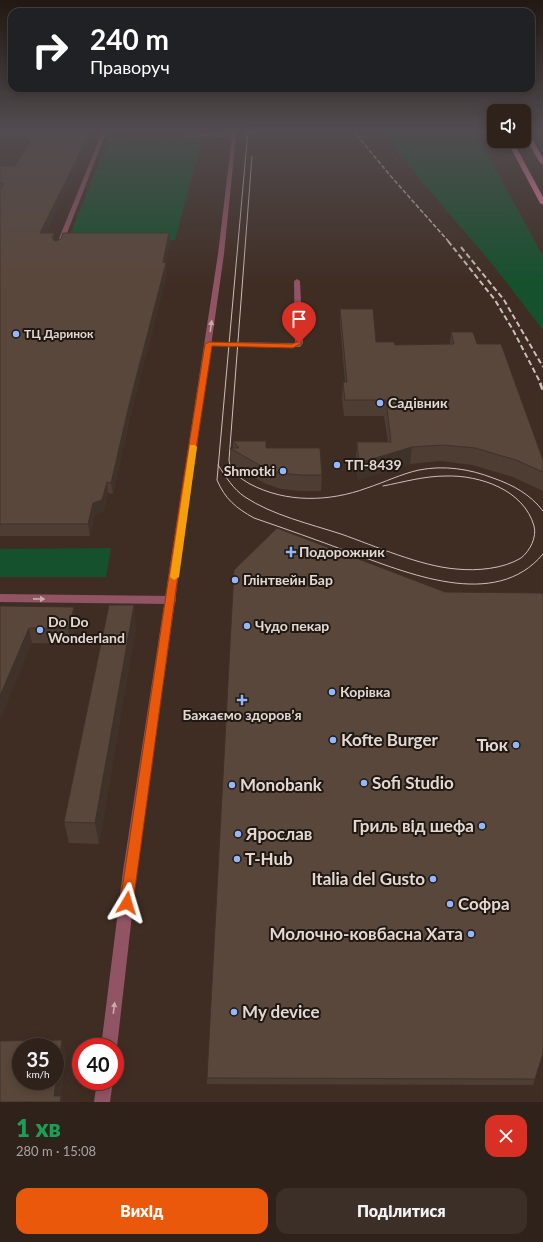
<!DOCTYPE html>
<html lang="uk">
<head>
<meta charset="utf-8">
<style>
  body { margin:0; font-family:Lato,sans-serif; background:#3b2f27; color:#f1f3f6; height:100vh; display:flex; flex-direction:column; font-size:15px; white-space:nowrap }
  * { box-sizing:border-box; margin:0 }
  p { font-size:13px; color:#a7a4a2 }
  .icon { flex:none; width:22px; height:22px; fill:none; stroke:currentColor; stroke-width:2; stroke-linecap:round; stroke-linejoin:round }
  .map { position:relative; height:1102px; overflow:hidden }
  .details { display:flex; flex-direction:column; background:#2f221a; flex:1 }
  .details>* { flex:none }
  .hud { position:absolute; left:8px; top:8px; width:527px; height:84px; border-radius:12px; box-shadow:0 2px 10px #0003,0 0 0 1px #4a3f39; background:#202124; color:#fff; overflow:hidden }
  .buttons { position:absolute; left:487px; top:104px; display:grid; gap:8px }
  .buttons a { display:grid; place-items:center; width:44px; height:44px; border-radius:8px; background:#2f221a; box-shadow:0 2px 10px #0003,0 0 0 1px #4a3f39; font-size:20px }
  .speed { position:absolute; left:12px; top:1038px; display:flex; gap:8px; font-size:20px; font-weight:700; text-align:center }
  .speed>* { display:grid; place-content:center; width:52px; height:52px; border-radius:50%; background:#2f221a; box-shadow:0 2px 10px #0003,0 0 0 1px #4a3f39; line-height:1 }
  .speed small { font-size:10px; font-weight:400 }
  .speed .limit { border:6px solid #d22; background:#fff; color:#111 }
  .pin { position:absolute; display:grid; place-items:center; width:34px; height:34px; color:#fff; margin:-41px -17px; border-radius:50% 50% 50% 0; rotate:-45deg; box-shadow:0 0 4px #0007 }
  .pin .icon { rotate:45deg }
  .me { position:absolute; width:44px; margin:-22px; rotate:7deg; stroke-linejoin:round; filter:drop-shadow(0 0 3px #0008) }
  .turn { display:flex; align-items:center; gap:14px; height:84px; padding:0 16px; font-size:18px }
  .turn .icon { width:52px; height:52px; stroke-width:2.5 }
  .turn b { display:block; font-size:28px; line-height:34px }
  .round { display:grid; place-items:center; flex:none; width:42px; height:42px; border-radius:12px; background:#3b2f27 }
  .head { display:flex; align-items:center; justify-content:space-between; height:68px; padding:0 16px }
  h1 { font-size:24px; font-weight:800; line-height:30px; color:#1e9e55 }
  .action { display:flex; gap:8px; margin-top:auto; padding:8px 16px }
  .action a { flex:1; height:46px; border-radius:12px; background:#ea580c; color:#fff; font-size:16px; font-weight:800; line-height:46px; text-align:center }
  .action a+a { background:#3b2f27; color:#f1f3f6 }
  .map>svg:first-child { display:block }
  .green { fill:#15512d }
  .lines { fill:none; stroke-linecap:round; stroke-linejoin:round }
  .service { fill:#915465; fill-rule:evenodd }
  .minor { fill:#915465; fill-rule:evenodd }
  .tertiary { fill:#915465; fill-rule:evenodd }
  .trunk { fill:#ee82a2; fill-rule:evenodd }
  .tram { stroke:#ccbfb8; stroke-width:1 }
  .rail-far2 { stroke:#ccbfb8; stroke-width:1.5; stroke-dasharray:4.5 2; stroke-linecap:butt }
  .rail-far1 { stroke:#ccbfb8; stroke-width:2; stroke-dasharray:5.5 3; stroke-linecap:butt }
  .rail { stroke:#ccbfb8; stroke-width:2.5; stroke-dasharray:7 3.5; stroke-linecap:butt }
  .wall { fill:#4d3d33 }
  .shaded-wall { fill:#3f3229 }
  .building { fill:#5a473b; stroke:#3f3229; fill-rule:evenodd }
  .oneway { fill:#c7aaab }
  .route { fill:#ea580c; stroke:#983908 }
  .slow { fill:#f59e0b }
  .poi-dot { fill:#92b7fd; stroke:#201813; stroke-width:1.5 }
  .labels { text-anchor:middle; stroke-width:4; stroke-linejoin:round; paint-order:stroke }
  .far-poi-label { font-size:12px; font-weight:bold; fill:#e4d8d1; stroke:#201813; text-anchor:start }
  .poi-label { font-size:14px; font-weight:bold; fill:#e4d8d1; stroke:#201813; text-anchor:start }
  .near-poi-label { font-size:17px; font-weight:bold; fill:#e4d8d1; stroke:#201813; text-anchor:start }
</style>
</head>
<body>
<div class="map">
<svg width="543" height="1102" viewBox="0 0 543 1102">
  <rect width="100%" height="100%" fill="#3f2d23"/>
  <g class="green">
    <path d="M384,130H474L543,256V330L493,265L395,150Z"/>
    <path d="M109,138L202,139L175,240L67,242Z"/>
    <path d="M111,548L106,577H0V549Z"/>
  </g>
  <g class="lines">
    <g class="service">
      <path d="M103,130H107L62,246L57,247L56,246Z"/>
      <path d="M175,130H184L202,134L234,135L236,136L234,137L202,136Z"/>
      <path d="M297,279L300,281L303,343L300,347L206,346V342H209L295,343L294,281Z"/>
    </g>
    <path class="minor" d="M0,594L171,596L175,597L176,600L175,603L171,604L0,602Z"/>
    <g class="tertiary">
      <path d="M231,130H235L236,136L224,254L137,871L117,1047L115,1052V1047H101L123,871L218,254L232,136Z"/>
      <path d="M97,1081H113L110,1102H94Z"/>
    </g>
    <g class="trunk">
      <path d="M524,130H527L543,158V165L540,163L524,135Z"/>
      <path d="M507,141H513L543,197V205L540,203Z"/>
    </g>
    <g class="tram">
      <path d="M248,130L217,480C225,499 236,508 254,518C286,529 317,540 349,552C406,572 495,612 543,554"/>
      <path d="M252,156L229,460C230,472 240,478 250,484C286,503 329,502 367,488C385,482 401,474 419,470C444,465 470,469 493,478C513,485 530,494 543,511"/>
      <path d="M218,465C226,477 233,489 245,497C272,515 310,524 341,534C375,546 420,566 456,569C477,571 503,569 521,558C530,551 537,537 534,526C524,490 480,475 446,476C424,476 404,482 383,486"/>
    </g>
    <path class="rail-far2" d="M353,130L388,173L449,242"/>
    <g class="rail-far1">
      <path d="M448,241L495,300L513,330L541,384"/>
      <path d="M461,247L504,300L543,367"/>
    </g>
    <path class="rail" d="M540,383L543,391"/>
  </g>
  <g class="wall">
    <path d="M0,130H96L46,233H54L55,241L170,243L165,263H166L167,273L131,413L113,494L108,493L104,511L95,515L90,536H0V166H15L32,139H0Z"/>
    <path d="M340,309L376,342L395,345L450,344L451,332L477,344L543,460V491L513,477L472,465L441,461L410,464L358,480L356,458L357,442H388L384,416H344L342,398L343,382H345L340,324Z"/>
    <path d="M233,441L267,448L322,475L321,491H299L281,489L266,484L231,464L230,448H233Z"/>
    <path d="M445,592L535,1079L533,1085L207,1084V1078Z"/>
    <path d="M0,606L76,622L71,644L32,643Z"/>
    <path d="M136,626L99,844L69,843L64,822Z"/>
  </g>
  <g class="shaded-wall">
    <path d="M91,130H96L41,243L40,233Z"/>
    <path d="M54,233L56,243L52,238Z"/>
    <path d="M169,233L170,243L163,272V262Z"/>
    <path d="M166,263L167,273L131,413L113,494L111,483L130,401Z"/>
    <path d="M412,447L410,464L358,480L359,463Z"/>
    <path d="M107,482L108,493L104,511L95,515L90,536L88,524L93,503Z"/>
    <path d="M134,605L136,626L99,844L95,823Z"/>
    <path d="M74,607L76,622L71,644L68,629Z"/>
    <path d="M29,628L32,643L0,720V696Z"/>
    <path d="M62,1040L67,1056L60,1102L54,1096Z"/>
    <path d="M61,1096L63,1102H60Z"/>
  </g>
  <g class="building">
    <path d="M0,130H91L40,233H54L52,238L55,241L61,239L63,233H169L163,262L166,263L130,401L111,483L107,482L102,500L93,503L88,524H0V190L4,183H0V166H15L37,131H0Z"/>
    <path d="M340,309H373L376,342H394L395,345L454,344L451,332H473L477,344H501L543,460V472L516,460L475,448L443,445L412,447L359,463L357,442H391L386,400H345L343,382H347Z"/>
    <path d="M233,441H266V448H320L322,475H300L281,473L266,469L230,448H239Z"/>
    <path d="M277,528L445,592L542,593L543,597V1053L535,1079L207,1078L234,570Z"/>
    <path d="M109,605H134L95,823L64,822Z"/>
    <path d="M0,606L74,607L68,629L29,628L0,696Z"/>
    <path d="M62,1040L54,1096H61L60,1102H0V1041ZM21,1047H55V1081H21Z"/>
  </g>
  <defs><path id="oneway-solid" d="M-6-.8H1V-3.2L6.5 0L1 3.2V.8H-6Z"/></defs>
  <g class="oneway">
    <use href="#oneway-solid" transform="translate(211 326) rotate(-82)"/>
    <use href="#oneway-solid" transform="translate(39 599) rotate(1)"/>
    <use href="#oneway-solid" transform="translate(114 1008) rotate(-83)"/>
  </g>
  <linearGradient id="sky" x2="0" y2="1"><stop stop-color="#231913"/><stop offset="0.46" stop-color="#524c50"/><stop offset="1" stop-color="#524c50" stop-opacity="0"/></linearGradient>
  <rect width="543" height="284" fill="url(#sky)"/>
  <path class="route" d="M299,341L302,343L293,348L212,346L189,495L133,903L131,907L127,909L122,907L120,903L181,495L205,344L209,342L292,344Z"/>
  <path class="slow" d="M190,445H195L197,447L179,577L174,580L170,577Z"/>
  <g class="poi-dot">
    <circle cx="16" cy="334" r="4"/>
    <circle cx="380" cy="403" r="4"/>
    <circle cx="337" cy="465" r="4"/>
    <circle cx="283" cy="471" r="4"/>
    <path d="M289 546h4v4h4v4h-4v4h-4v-4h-4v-4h4z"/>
    <circle cx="235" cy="580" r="4"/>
    <circle cx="247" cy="626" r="4"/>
    <circle cx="40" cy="630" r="4"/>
    <circle cx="332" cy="692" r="4"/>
    <path d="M240 694h4v4h4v4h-4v4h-4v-4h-4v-4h4z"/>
    <circle cx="333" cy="740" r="4"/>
    <circle cx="516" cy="745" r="4"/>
    <circle cx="364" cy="783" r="4"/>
    <circle cx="232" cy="785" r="4"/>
    <circle cx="482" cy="826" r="4"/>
    <circle cx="238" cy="834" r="4"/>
    <circle cx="237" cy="859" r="4"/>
    <circle cx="433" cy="879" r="4"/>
    <circle cx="450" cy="904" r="4"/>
    <circle cx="471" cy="934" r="4"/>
    <circle cx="234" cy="1012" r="4"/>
  </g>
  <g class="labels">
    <g class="far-poi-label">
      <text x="24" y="338">ТЦ Даринок</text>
    </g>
    <g class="poi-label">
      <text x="388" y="408">Садівник</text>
      <text x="345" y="470">ТП-8439</text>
      <text x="275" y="476" text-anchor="end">Shmotki</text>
      <text x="299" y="557">Подорожник</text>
      <text x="243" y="585">Глінтвейн Бар</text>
      <text x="48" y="627">Do Do<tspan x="48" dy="16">Wonderland</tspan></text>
      <text x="255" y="631">Чудо пекар</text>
      <text x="340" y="697">Корівка</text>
      <text x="242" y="720" text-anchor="middle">Бажаємо здоровʼя</text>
    </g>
    <g class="near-poi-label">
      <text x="341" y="746">Kofte Burger</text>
      <text x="508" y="751" text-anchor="end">Тюк</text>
      <text x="372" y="789">Sofi Studio</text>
      <text x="240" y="791">Monobank</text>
      <text x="474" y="832" text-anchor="end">Гриль від шефа</text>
      <text x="246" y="840">Ярослав</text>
      <text x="245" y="865">T-Hub</text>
      <text x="425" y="885" text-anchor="end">Italia del Gusto</text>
      <text x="458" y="910">Софра</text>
      <text x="463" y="940" text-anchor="end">Молочно-ковбасна Хата</text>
      <text x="242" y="1018">My device</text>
    </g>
  </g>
</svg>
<div class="buttons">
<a><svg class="icon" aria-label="sound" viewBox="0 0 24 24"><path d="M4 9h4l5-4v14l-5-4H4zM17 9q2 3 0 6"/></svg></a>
</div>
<div class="speed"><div>35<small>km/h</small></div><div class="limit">40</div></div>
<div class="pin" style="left:299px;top:343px;background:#d93025"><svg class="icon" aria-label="arrive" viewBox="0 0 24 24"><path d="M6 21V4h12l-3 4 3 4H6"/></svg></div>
<svg class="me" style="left:127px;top:903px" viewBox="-20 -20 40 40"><path d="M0-17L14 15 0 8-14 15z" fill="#ea580c" stroke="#fff" stroke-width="4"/></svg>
<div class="hud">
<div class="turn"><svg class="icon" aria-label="right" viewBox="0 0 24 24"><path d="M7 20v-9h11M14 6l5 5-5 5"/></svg><div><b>240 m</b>Праворуч</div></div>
</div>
</div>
<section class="details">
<div class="head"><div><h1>1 хв</h1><p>280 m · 15:08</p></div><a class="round" style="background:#d93025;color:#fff"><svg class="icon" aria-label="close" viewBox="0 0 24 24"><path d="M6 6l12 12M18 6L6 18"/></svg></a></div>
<div class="action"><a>Вихід</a><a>Поділитися</a></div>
</section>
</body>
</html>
